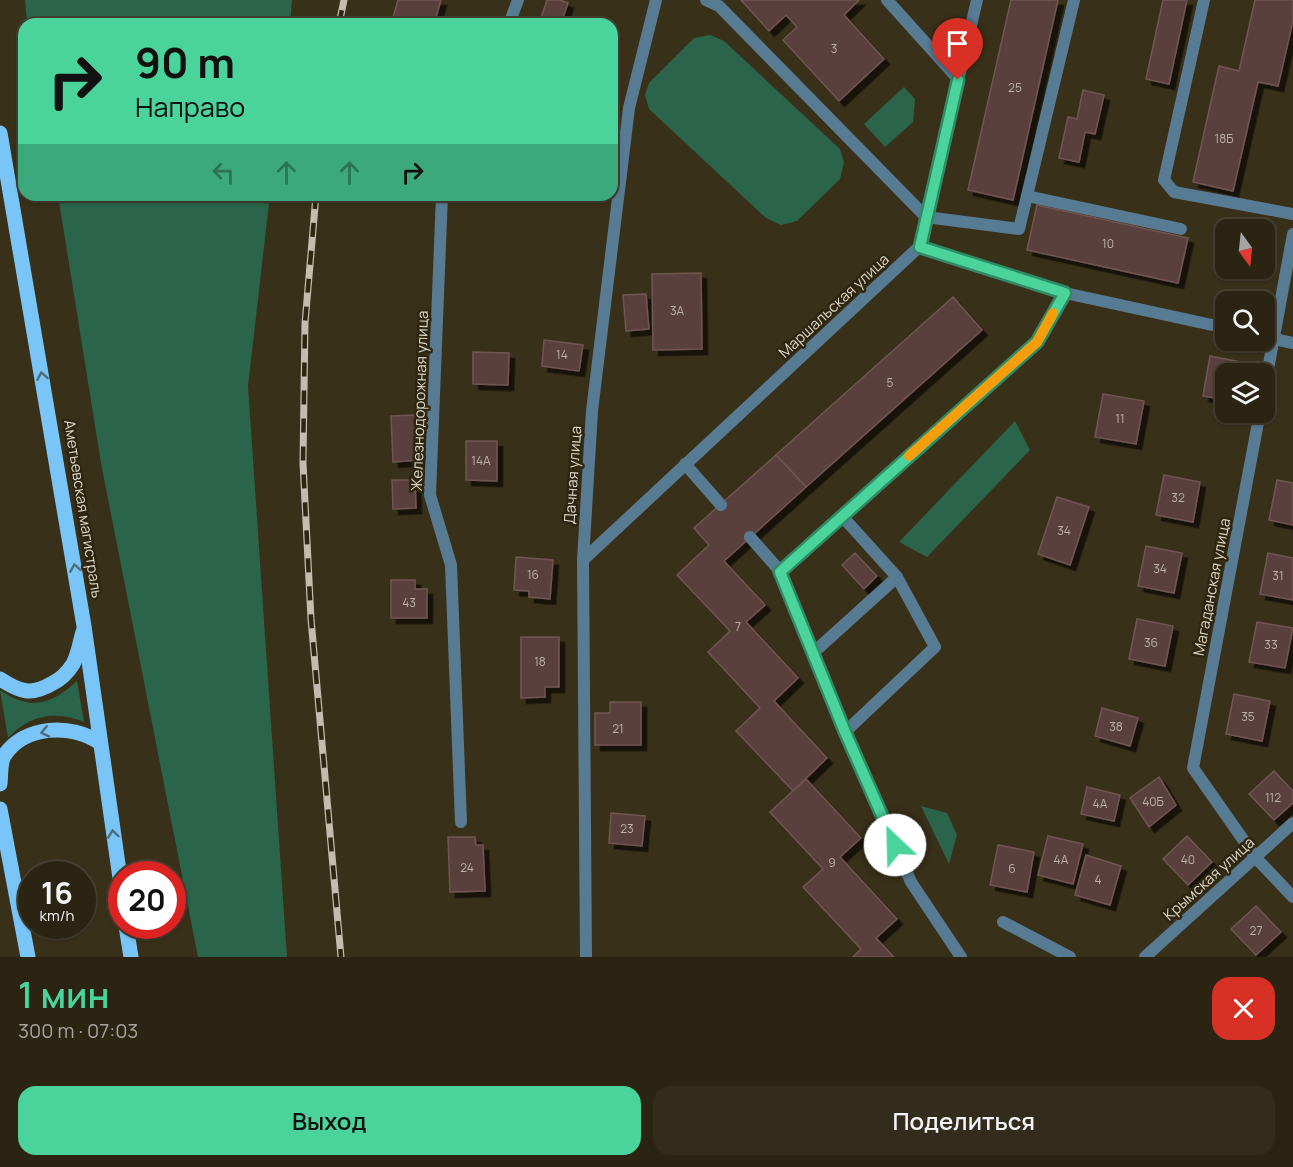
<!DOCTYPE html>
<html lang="ru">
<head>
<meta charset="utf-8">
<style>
  body { margin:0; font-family:Manrope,sans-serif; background:#332c1c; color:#f1f3f6; height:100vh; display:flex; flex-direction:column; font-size:22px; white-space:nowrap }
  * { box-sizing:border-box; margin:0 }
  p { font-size:20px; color:#a6a4a0 }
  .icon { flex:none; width:33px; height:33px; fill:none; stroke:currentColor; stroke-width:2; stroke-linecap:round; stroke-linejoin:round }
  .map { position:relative; height:957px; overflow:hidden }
  .drawer { display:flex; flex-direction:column; background:#2b2413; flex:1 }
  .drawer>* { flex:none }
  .top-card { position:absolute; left:18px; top:18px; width:600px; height:183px; border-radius:18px; box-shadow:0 2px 4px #0004,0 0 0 2px #474133; background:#4ad49c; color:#111; overflow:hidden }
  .needle { width:39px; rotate:165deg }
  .buttons { position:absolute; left:1215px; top:219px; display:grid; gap:12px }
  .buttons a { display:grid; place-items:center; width:60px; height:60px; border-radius:12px; background:#2b2413; box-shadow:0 2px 4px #0004,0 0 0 2px #474133; font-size:30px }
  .speed { position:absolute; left:18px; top:861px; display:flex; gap:12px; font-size:30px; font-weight:700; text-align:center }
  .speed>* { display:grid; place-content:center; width:78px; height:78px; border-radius:50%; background:#2b2413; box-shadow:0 2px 4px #0004,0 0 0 2px #474133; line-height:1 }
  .speed small { font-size:15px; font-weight:400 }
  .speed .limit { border:9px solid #d22; background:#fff; color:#111 }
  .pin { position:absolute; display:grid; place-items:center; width:51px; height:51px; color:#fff; margin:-62px -26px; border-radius:50% 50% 50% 0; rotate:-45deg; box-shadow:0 0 6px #0007 }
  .pin .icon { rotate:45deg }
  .me { position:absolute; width:66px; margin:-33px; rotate:336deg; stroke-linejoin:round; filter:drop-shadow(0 0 4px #0008) }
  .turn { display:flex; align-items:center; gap:21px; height:126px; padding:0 18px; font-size:27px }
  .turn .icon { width:78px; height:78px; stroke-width:2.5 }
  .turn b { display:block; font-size:42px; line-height:51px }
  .lanes { display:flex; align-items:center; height:57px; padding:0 18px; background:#0003; justify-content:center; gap:30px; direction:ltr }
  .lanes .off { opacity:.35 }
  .round { display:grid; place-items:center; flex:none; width:63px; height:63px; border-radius:18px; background:#332c1c }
  .summary { display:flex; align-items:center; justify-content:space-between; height:102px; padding:0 18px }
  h1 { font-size:36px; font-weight:600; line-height:45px; color:#4ad49c }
  .button { display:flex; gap:12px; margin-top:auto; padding:12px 18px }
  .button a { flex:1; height:69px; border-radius:18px; background:#4ad49c; color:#111; font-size:24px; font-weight:600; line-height:69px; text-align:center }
  .button a+a { background:#332c1c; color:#f1f3f6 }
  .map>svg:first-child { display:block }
  .green { fill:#2a644a }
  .building { fill:#5a3f3d; stroke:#715553; stroke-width:1.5; filter:url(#shadow) }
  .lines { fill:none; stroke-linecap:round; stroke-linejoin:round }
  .lane { stroke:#587b94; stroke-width:12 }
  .street { stroke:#587b94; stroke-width:12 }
  .primary { stroke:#7ac5f8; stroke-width:15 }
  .rail-casing { stroke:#c4bdaf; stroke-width:7 }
  .rail { stroke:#2f260f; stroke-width:4.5; stroke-dasharray:14; stroke-linecap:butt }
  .oneway { stroke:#516e78 }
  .route-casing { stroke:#308a65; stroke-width:15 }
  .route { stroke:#4ad49c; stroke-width:10 }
  .slow { stroke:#f59e0b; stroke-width:10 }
  .labels { text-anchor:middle; stroke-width:5; stroke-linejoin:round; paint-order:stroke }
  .number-label { font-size:12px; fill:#bcb1a7 }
  .street-label { font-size:15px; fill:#ddd7ca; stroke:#2f260f }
</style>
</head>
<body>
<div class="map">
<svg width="1293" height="957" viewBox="0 0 1293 957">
  <defs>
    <filter id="shadow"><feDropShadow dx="5.5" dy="5.5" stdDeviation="0" flood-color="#0009"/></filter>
  </defs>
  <rect width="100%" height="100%" fill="#393019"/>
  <g class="green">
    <path d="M25,0H292L290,24H27Z"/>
    <path d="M710,35L724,41L840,149L844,162L840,179L797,221L781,225L766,218L649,109L645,95L649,83L694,38Z"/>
    <path d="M904,87L915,99L913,122L885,147L864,124Z"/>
    <path d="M58,195H270L248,386L287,957H198L101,463Z"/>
    <path d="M1015,421L1030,450L927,557L899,542Z"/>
    <path d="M77,681L84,722C55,710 29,715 8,738L0,690C30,711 51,705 77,681Z"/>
    <path d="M921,806L947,813L957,835L949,864Z"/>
  </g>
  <g class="building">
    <path d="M398,0H441L434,24H391Z"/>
    <path d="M547,0H560L568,3L561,24H539Z"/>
    <path d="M741,0H859L844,15L884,59L839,101L783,40L797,27L786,15L769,31Z"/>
    <path d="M1011,0H1058L1013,200L968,190Z"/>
    <path d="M1163,0H1187L1169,84L1146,79Z"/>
    <path d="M1255,0H1293V21L1278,86L1258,82L1233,191L1193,182L1219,66L1239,71Z"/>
    <path d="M1083,90L1104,95L1095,134L1085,132L1079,162L1059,158L1068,117L1077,119Z"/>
    <path d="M1037,205L1188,238L1178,283L1027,250Z"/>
    <path d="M1246,223L1263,227L1262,230H1244Z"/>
    <path d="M701,273L702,349L653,350L652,274Z"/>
    <path d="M646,294L649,329L626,331L623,295Z"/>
    <path d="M953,297L982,330L806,487L776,455Z"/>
    <path d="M544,340L583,345L579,371L542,366Z"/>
    <path d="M473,352L509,353L508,385L473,384Z"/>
    <path d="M1210,356L1246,363L1244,374H1226V400L1203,396Z"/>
    <path d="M1103,394L1144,401L1136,444L1095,437Z"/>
    <path d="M418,415L420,460L393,462L391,416Z"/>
    <path d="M466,441H497V481L466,480Z"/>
    <path d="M776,455L806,487L724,561L765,605L746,622L798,678L774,701L827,758L793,791L736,731L760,708L708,652L730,631L677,575L709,545L694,528Z"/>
    <path d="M1164,475L1200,482L1193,522L1156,515Z"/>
    <path d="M392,480H415L416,508L393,509Z"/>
    <path d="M1277,480L1293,483V525L1269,520Z"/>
    <path d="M1057,497L1089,507L1070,565L1038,554Z"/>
    <path d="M1146,546L1182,553L1174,593L1138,586Z"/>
    <path d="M855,553L877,576L864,589L842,565Z"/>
    <path d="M1268,553L1293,558V600L1260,594Z"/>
    <path d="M516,557L553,560L550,599L529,597V591L514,590Z"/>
    <path d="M391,580H415V589H427V618H391Z"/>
    <path d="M1137,619L1173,626L1165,666L1129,659Z"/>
    <path d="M1257,622L1293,628L1285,668L1249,662Z"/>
    <path d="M521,637H559V687H545V697L521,698Z"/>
    <path d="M1234,694L1270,701L1262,741L1226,734Z"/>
    <path d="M610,702H641V745H595V713H610Z"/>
    <path d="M1102,708L1138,718L1130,746L1095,736Z"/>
    <path d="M1274,771L1293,791V803L1274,820L1249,794Z"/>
    <path d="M1159,777L1176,805L1149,827L1130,798Z"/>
    <path d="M806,779L861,838L840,857L897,919L876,938L894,957H853L861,949L803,887L823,869L770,812Z"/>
    <path d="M1087,787L1120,795L1114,821L1081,814Z"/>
    <path d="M611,813L645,816L642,846L609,843Z"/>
    <path d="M1048,836L1083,844L1073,884L1038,875Z"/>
    <path d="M1187,836L1212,862L1188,885L1163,859Z"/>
    <path d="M448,837H475L476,845H483L485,891L450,892Z"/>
    <path d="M998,845L1034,852L1027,892L990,885Z"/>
    <path d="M1086,855L1121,866L1110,905L1075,895Z"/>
    <path d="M1256,906L1281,932L1256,955L1231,929Z"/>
  </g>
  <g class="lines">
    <g class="lane">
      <path d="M706,0L719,6L926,217L1019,229L1074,0"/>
      <path d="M887,0L959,80"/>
      <path d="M1204,0L1164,180L1174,192L1293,214"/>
      <path d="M1027,196L1181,229"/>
      <path d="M685,464L721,505"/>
      <path d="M842,516L897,577L935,647L845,732"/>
      <path d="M750,537L780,571"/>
      <path d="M813,653L897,577"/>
      <path d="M1003,922L1070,957"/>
      <path d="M961,957L911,882L845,732L780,571L1037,342L1065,293"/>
    </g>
    <g class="street">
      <path d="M509,24L518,0"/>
      <path d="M442,195L430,495L451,565L461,822"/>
      <path d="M919,247L1065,293L1226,328"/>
      <path d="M1264,337L1293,343"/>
      <path d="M1264,391L1293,234"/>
      <path d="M1260,412L1193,768L1256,858L1293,897"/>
      <path d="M583,560L919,247L977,0"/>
      <path d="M586,957L583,560L592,411L629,108L656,0"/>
      <path d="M1145,957L1293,823"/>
    </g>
    <g class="primary">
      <path d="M0,133L84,626L122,892"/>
      <path d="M0,679C20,692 31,696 53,683C61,679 68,672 73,664C78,655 80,642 83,632"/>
      <path d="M0,784C1,775 0,763 4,756C24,725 72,723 100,743"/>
      <path d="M0,809L28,957"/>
      <path d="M126,926L131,957"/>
    </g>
    <defs>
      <g id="rail">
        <path d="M339,24L344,0"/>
        <path d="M316,195L305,323L303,463L311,619L341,957"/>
      </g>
    </defs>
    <use href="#rail" class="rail-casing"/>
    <use href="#rail" class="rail"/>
  </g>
  <defs><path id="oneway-chevron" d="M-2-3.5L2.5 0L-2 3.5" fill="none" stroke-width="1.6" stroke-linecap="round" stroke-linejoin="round" transform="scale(1.5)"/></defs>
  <g class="oneway">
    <use href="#oneway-chevron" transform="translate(42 376) rotate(-100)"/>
    <use href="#oneway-chevron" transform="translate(75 568) rotate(-99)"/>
    <use href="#oneway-chevron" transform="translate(45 732) rotate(167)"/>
    <use href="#oneway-chevron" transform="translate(113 834) rotate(-98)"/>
  </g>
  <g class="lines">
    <defs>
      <path id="route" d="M895,845L845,732L780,572L1037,342L1065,293L920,247L958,80"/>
    </defs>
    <use href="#route" class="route-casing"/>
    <use href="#route" class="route"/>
    <path class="slow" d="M909,456L1037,342L1053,313"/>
  </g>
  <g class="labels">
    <g class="number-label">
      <text x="834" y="53">3</text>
      <text x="1015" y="92">25</text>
      <text x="1224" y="143">18Б</text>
      <text x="1108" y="248">10</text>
      <text x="677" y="315">3А</text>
      <text x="562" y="359">14</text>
      <text x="890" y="387">5</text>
      <text x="1120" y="423">11</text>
      <text x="481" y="465">14А</text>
      <text x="1178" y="502">32</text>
      <text x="1064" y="535">34</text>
      <text x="1160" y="573">34</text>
      <text x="533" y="579">16</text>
      <text x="1278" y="580">31</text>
      <text x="409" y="607">43</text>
      <text x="738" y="631">7</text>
      <text x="1151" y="647">36</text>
      <text x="1271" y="649">33</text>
      <text x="540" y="666">18</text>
      <text x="1248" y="721">35</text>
      <text x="1116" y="731">38</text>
      <text x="618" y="733">21</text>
      <text x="1273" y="802">112</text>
      <text x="1153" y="806">40Б</text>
      <text x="1100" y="808">4А</text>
      <text x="627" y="833">23</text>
      <text x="1061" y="864">4А</text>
      <text x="1188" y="864">40</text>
      <text x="832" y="867">9</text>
      <text x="467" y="872">24</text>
      <text x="1012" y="873">6</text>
      <text x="1098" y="884">4</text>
      <text x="1256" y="935">27</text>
    </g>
    <g class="street-label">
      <text transform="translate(834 306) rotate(-43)" y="5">Маршальская улица</text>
      <text transform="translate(420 401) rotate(-88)" y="5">Железнодорожная улица</text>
      <text transform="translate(573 475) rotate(-86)" y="5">Дачная улица</text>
      <text transform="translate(83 509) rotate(81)" y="5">Аметьевская магистраль</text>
      <text transform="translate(1212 587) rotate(-79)" y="5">Магаданская улица</text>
      <text transform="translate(1209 879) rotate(-42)" y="5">Крымская улица</text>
    </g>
  </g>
</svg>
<div class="buttons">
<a><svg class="needle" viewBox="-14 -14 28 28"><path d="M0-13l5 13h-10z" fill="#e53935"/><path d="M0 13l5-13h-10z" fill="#a6a4a0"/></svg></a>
<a><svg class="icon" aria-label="search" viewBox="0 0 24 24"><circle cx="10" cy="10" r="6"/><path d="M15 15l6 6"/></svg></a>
<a><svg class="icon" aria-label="layers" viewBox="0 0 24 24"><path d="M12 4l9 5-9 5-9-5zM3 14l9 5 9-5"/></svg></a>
</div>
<div class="speed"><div>16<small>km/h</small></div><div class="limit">20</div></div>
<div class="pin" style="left:958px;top:80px;background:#d93025"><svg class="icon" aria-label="arrive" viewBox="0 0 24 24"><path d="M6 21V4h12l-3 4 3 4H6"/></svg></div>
<svg class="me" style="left:895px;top:845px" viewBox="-20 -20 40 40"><circle r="19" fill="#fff"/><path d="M0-13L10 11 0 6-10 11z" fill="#4ad49c"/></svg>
<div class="top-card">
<div class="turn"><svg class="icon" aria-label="right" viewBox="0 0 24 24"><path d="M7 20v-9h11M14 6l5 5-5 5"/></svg><div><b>90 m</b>Направо</div></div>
<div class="lanes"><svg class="icon off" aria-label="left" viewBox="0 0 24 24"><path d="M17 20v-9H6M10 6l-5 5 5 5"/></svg><svg class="icon off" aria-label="ahead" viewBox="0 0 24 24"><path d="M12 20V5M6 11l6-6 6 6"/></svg><svg class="icon off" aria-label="ahead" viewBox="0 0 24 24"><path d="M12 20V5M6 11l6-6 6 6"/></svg><svg class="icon" aria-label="right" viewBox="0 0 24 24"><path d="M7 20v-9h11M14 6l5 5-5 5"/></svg></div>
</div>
</div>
<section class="drawer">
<div class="summary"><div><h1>1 мин</h1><p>300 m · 07:03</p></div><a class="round" style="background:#d93025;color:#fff"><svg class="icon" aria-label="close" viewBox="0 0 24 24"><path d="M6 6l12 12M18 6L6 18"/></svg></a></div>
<div class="button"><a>Выход</a><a>Поделиться</a></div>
</section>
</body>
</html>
